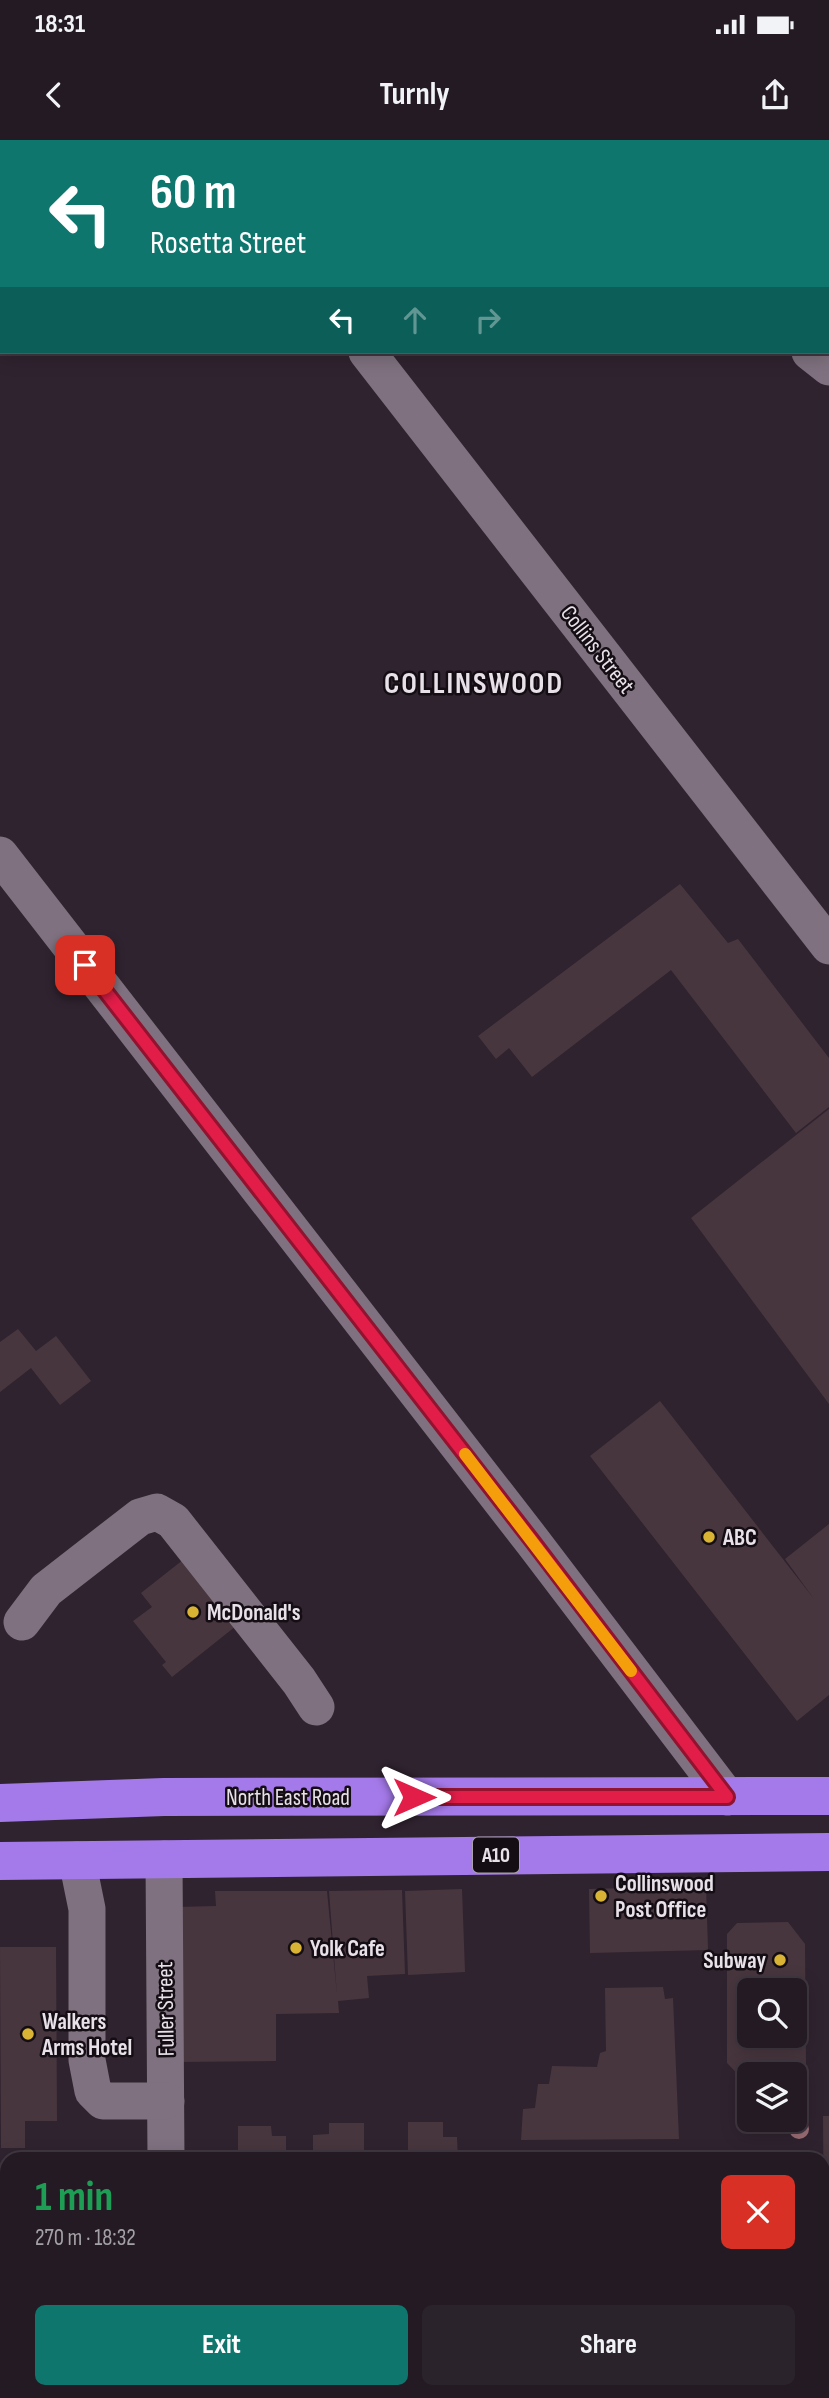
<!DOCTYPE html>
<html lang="en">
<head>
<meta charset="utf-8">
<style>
  body { margin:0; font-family:"Sofia Sans Condensed",sans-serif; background:#2b232b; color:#f1f3f6; height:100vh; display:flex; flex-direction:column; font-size:26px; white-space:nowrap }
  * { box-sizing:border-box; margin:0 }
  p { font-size:23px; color:#a3a1a6 }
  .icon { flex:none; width:38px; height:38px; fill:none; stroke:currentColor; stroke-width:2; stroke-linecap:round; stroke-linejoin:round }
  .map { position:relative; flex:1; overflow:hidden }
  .side { position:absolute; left:0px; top:2012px; width:830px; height:247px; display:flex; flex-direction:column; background:#231a23; border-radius:21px 21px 0 0; box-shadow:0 4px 18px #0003,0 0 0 2px #403841 }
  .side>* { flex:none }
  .banner { position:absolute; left:0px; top:0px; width:830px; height:214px; box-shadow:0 4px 18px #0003,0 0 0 2px #403841; background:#0f766e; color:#fff; overflow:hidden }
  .fabs { position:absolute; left:737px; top:1838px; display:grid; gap:14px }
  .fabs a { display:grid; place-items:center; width:70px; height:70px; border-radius:10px; background:#231a23; box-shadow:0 4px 18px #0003,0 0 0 2px #403841; font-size:35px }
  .pin { position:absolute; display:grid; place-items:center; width:60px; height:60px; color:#fff; margin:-30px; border-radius:14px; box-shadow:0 4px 10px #0006 }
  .me { position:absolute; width:77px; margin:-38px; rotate:90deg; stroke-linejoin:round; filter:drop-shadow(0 0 5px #0008) }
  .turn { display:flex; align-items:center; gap:24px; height:147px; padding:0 35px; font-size:32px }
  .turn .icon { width:91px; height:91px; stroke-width:2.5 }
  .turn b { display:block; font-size:49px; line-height:60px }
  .lanes { display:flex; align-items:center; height:66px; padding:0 35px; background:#0003; justify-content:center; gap:35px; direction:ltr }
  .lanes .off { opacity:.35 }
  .round { display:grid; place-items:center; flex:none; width:74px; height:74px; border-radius:10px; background:#2b232b }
  .head { display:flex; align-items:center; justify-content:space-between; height:119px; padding:0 35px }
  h1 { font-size:42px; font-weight:700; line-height:52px; color:#1e9e55 }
  .action { display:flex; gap:14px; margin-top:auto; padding:14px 35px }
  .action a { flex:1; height:80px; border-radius:10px; background:#0f766e; color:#fff; font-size:28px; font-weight:700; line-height:80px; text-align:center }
  .action a+a { background:#2b232b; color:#f1f3f6 }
  .status { display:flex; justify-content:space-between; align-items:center; height:49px; padding:0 35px; background:#231a23; direction:ltr }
  .status svg { height:19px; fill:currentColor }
  header { display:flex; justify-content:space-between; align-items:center; height:91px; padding:0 35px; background:#231a23; font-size:32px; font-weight:700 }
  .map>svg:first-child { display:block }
  .building { fill:#48363e; fill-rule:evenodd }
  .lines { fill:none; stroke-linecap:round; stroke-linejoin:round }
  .minor { stroke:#7f717f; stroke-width:37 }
  .highway { stroke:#a479e9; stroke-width:38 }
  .tree { fill:#9c6d75 }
  .route-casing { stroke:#92132f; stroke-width:18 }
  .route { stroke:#e11d48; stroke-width:12 }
  .slow { stroke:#f59e0b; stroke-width:12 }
  .poi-dot { fill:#d9b434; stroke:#140e14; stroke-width:2.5 }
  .labels { text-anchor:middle; stroke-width:5; stroke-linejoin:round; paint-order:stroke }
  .shield { fill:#140e14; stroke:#a9a2a9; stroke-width:2 }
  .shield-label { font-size:21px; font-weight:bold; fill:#e9e1e9 }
  .street-label { font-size:23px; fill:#e9e1e9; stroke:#140e14 }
  .poi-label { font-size:23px; font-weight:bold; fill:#e9e1e9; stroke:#140e14; text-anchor:start }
  .district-label { font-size:30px; font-weight:bold; letter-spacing:2px; fill:#e9e1e9; stroke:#140e14 }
</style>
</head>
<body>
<div class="status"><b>18:31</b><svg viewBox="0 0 49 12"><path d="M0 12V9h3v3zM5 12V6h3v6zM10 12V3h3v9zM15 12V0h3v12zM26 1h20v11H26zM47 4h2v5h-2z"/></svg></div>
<header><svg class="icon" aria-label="back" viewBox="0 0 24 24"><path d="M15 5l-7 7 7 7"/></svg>Turnly<svg class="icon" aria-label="share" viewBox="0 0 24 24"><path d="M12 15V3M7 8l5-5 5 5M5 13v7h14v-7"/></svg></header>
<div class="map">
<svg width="829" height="2258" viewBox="0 0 829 2258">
  <rect width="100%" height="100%" fill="#2f232f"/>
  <g class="building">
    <path d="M680,744L728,803L738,799L829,918V967L796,993L671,830L532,937L509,908L496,919L478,896Z"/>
    <path d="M829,969V1264L691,1078Z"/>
    <path d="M18,1189L36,1211L56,1196L91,1241L60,1265L31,1228L0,1252V1202Z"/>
    <path d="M660,1261L814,1459L785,1419L829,1384V1555L797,1581L590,1316Z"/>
    <path d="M193,1412L246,1478L172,1537L162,1525L166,1522L133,1481L152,1467L141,1453Z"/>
    <path d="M706,1746L708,1810L590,1813L589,1749Z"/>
    <path d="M462,1749L465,1832L408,1835L405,1751Z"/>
    <path d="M402,1750L405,1834L367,1836L369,1858L338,1861L339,1873L276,1874V1921L178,1922L177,1767L216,1766L215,1751H327L337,1855L329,1751Z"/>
    <path d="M788,1782L805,1804L806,1926H797V1943H794V1934H749V1946L727,1923V1794L737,1783ZM749,1850H794V1895H749Z"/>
    <path d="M0,1807H56L57,1981H25V2008H1Z"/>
    <path d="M663,1847L665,1859L673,1858L679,1999L521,2000L523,1969L535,1968L538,1944H549L552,1926L597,1927L600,1913L606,1911L605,1848Z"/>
    <path d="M823,1976H829V2109H824Z"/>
    <path d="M408,1982H443V1997H457L458,2020H408Z"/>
    <path d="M329,1983H364V2020H313V1995L329,1994Z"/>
    <path d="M238,1986H271L272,1996H286V2020H238Z"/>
  </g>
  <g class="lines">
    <g class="minor">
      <path d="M203,0L204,2"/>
      <path d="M538,0L541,2"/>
      <path d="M93,2L96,0"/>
      <path d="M0,73L2,72"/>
      <path d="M367,212L829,806"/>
      <path d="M810,212L829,227"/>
      <path d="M0,715L533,1402L727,1657"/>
      <path d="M22,1482L46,1450L140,1377L157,1372L173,1381L299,1541L316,1567"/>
      <path d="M164,1719L166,2020"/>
      <path d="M77,1720L87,1769V1920L93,1951L103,1961H166"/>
      <path d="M168,2252V2258"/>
    </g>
    <g class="highway">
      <path d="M0,1663L164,1657L829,1656"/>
      <path d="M0,1721L829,1712"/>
    </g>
  </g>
  <circle class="tree" cx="799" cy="1989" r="10"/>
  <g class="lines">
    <defs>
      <path id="route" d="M85,825L533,1402L727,1657H414"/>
    </defs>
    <use href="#route" class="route-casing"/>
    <use href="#route" class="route"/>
    <path class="slow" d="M465,1314L631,1531"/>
  </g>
  <g class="poi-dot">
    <circle cx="709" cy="1397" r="7"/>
    <circle cx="193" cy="1472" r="7"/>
    <circle cx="601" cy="1756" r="7"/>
    <circle cx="296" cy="1808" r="7"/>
    <circle cx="780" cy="1820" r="7"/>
    <circle cx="28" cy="1894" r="7"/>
  </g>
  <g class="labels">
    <rect class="shield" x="473" y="1697.5" width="46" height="35" rx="5"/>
    <g class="shield-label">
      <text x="496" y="1722">A10</text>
    </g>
    <g class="street-label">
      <text transform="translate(598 509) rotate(52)" y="8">Collins Street</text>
      <text x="288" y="1665">North East Road</text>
      <text transform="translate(165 1869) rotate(-91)" y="8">Fuller Street</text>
    </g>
    <g class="poi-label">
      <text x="723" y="1405">ABC</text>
      <text x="207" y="1480">McDonald's</text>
      <text x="615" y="1751">Collinswood<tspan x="615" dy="26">Post Office</tspan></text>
      <text x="310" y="1816">Yolk Cafe</text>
      <text x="766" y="1828" text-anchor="end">Subway</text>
      <text x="42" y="1889">Walkers<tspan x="42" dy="26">Arms Hotel</tspan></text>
    </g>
    <g class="district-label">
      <text x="474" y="553">COLLINSWOOD</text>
    </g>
  </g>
</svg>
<div class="fabs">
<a><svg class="icon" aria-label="search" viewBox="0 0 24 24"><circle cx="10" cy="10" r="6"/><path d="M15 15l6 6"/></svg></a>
<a><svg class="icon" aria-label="layers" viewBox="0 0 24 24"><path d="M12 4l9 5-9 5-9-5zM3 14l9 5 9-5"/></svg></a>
</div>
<div class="pin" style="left:85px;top:825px;background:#d93025"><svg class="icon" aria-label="arrive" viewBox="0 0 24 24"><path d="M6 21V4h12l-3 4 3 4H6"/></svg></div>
<svg class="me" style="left:414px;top:1657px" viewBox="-20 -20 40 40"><path d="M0-17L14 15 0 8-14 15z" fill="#e11d48" stroke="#fff" stroke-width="4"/></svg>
<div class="banner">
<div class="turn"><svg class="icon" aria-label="left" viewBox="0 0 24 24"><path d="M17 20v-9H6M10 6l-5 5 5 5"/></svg><div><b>60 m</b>Rosetta Street</div></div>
<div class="lanes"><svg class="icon" aria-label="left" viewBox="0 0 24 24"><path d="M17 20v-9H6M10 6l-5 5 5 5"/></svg><svg class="icon off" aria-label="ahead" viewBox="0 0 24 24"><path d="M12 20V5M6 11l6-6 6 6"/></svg><svg class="icon off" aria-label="right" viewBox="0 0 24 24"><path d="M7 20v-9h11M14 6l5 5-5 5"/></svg></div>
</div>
<section class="side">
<div class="head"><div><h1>1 min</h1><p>270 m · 18:32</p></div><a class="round" style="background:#d93025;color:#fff"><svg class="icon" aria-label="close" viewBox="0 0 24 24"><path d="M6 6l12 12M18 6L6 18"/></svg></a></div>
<div class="action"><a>Exit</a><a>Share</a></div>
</section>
</div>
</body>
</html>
